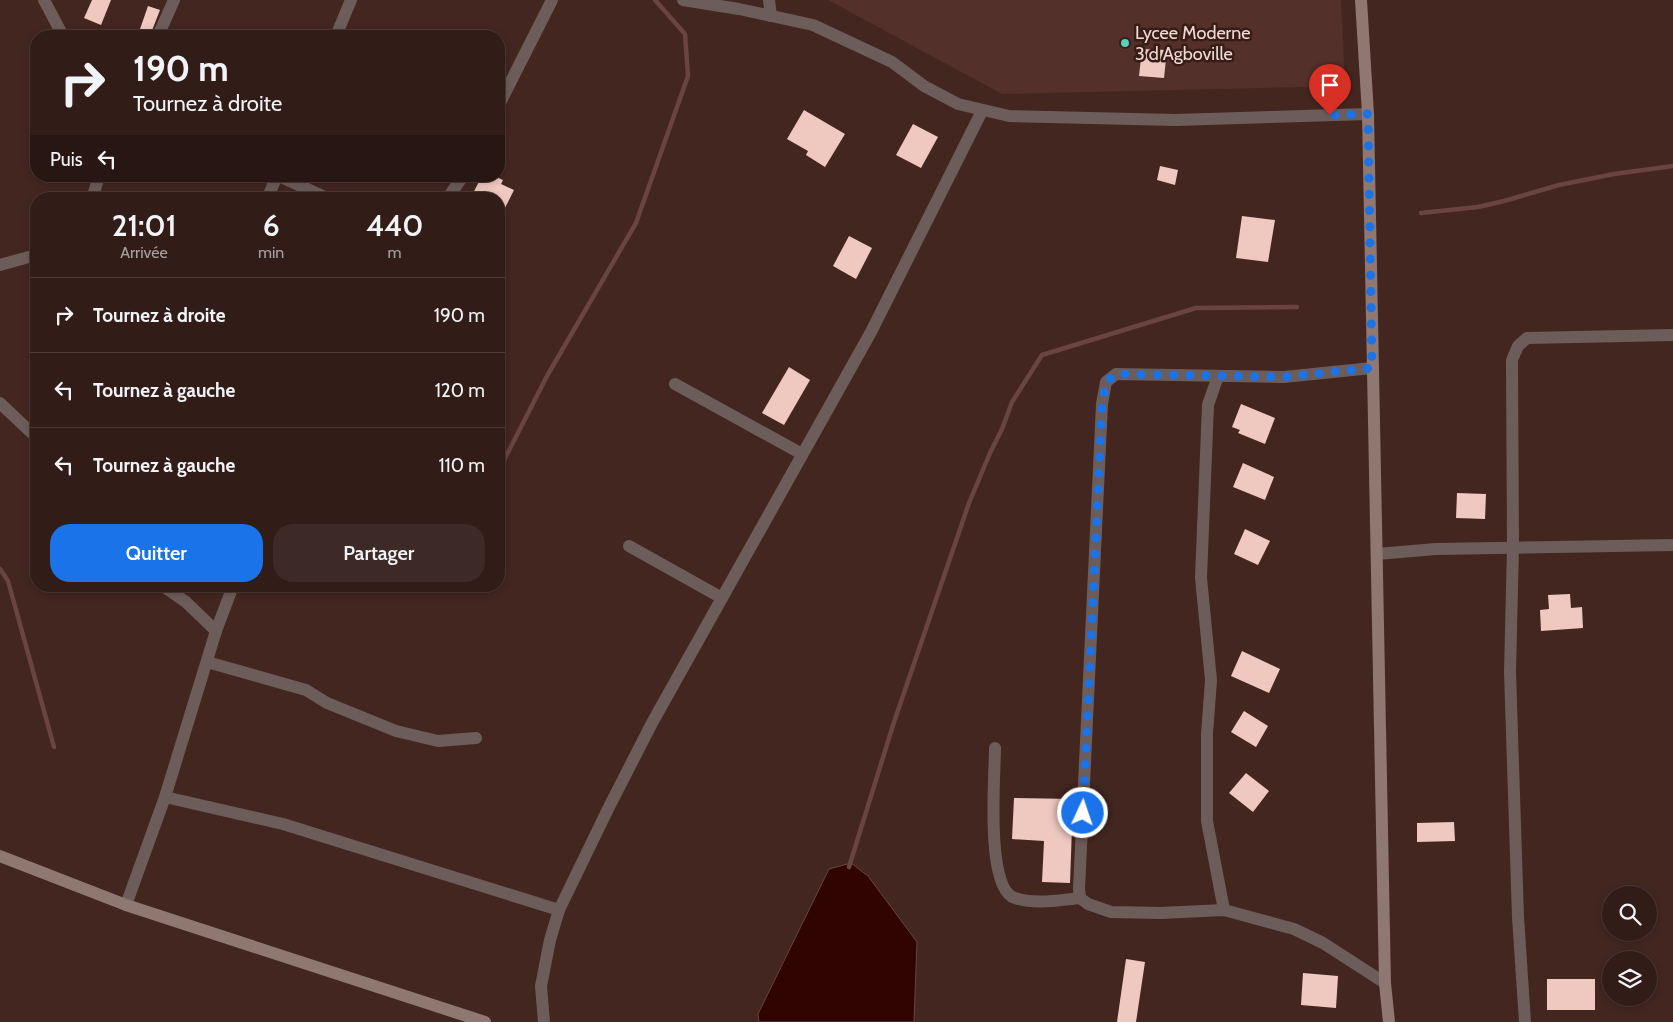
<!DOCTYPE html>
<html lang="fr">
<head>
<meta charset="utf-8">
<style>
  body { margin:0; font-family:Cabin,sans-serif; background:#3d2925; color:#f1f3f6; height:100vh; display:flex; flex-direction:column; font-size:19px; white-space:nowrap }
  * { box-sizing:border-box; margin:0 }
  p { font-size:16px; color:#a8a1a2 }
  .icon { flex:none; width:28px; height:28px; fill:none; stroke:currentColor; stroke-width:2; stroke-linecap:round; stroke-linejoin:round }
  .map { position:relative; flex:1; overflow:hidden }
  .side { position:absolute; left:30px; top:192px; width:475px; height:400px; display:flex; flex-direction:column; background:#321c18; border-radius:20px; box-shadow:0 2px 8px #0003,0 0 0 1px #4d3a37 }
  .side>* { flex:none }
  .top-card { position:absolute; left:30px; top:30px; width:475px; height:152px; border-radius:20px; box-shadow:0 2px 8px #0003,0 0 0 1px #4d3a37; background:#321c18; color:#f1f3f6; overflow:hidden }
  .tools { position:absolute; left:1602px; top:886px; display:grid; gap:10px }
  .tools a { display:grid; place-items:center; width:55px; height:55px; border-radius:50%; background:#321c18; box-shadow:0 2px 8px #0003,0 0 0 1px #4d3a37; font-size:25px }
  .pin { position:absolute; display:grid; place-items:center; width:42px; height:42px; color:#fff; margin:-51px -21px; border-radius:50% 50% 50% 0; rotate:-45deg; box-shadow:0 0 5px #0007 }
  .pin .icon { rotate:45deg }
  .me { position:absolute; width:55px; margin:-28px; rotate:3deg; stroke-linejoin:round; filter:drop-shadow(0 0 4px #0008) }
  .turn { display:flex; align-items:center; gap:18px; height:105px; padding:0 20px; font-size:22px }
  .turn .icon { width:65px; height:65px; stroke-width:2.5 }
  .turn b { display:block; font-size:35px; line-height:42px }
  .then { display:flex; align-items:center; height:48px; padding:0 20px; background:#0003; gap:10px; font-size:19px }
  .eta { display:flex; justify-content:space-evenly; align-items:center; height:85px; text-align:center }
  .eta b { font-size:30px; font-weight:600; line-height:35px }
  .cta { display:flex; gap:10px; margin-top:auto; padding:10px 20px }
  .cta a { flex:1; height:58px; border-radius:20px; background:#1a73e8; color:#fff; font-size:20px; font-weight:600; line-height:58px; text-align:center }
  .cta a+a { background:#3d2925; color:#f1f3f6 }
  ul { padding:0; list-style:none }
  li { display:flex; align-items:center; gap:15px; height:75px; padding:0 20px; border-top:1px solid #4d3a37 }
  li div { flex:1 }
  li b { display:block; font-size:19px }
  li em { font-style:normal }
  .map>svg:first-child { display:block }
  .built { fill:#533029 }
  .water { fill:#300401; stroke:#694441 }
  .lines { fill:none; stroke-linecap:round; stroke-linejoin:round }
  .stream { stroke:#694441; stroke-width:4.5 }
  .building { fill:#efc8c0 }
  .street { stroke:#6c5d5a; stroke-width:12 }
  .secondary { stroke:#8f7772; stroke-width:12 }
  .route { stroke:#1a73e8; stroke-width:9; stroke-dasharray:0 16.2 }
  .poi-dot { fill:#5acebd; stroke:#381c16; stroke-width:2 }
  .labels { text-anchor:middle; stroke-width:5; stroke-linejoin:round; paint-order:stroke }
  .poi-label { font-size:18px; fill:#efdbd6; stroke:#381c16; text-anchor:start }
</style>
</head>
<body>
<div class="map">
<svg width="1673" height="1022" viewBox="0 0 1673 1022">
  <rect width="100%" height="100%" fill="#432620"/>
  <path class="built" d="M828,0H1341L1345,86L1002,94Z"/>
  <path class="water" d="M851,863L868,876L917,942L914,1022H759L758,1014L829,869Z"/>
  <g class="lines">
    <g class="stream">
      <path d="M1421,213L1478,207L1504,201L1559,185L1614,174L1673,166"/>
      <path d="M499,470L547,376L636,223L688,76L685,34L655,0"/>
      <path d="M0,569L8,581L54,747"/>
      <path d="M849,867L894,722L969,503L990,453L1002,429L1012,402L1042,355L1196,308L1297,307"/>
    </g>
  </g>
  <g class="building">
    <path d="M92,0H111L101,25L84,18Z"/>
    <path d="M148,6L160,10L151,33L140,29Z"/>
    <path d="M1142,49L1167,50L1164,78L1139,76Z"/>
    <path d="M804,110L845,134L825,167L806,155L808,151L787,139Z"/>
    <path d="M913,124L938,137L921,168L896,155Z"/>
    <path d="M1160,166L1178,170L1175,185L1157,180Z"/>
    <path d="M482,176H494L503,180L501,184L514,190L499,220V199H480L472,195Z"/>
    <path d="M1242,216L1275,220L1268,262L1236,258Z"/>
    <path d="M849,236L872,248L856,279L833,266Z"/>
    <path d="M789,367L810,380L784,425L762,413Z"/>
    <path d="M1241,404L1275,418L1265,444L1238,433L1240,430L1232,427Z"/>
    <path d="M1243,463L1274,477L1265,500L1233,487Z"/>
    <path d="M1457,493L1486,494L1485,519L1456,518Z"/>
    <path d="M1245,529L1270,541L1258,565L1234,554Z"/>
    <path d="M1570,594L1571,608L1582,607L1583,628L1541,631L1540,610L1549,609L1548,595Z"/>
    <path d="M1242,651L1280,669L1269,693L1231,676Z"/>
    <path d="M1244,711L1268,726L1256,747L1231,732Z"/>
    <path d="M1246,773L1269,791L1253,812L1229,793Z"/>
    <path d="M1014,798L1073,799L1070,883L1042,882L1044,841L1012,839Z"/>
    <path d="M1454,822L1455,841L1417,842V823Z"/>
    <path d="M1126,959L1145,962L1136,1022H1117Z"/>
    <path d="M1303,973L1338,976L1336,1008L1301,1005Z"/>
    <rect x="1547" y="979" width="48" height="31"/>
  </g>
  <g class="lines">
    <g class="street">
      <path d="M44,0L63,36"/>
      <path d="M683,0L739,9L813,25L892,62L924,86L958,104L1009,116L1175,120L1368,114"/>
      <path d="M769,0L771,16"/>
      <path d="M158,36L174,0"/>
      <path d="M336,36L351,0"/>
      <path d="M499,105L552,0"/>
      <path d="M279,176L329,199"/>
      <path d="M92,199L99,176"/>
      <path d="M267,199L277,176"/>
      <path d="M447,199L463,176"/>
      <path d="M0,265L36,255"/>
      <path d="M1372,368L1284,377L1116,374L1106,382L1102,404L1079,889L1080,898L1088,904L1111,912L1161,913L1224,910L1294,929L1323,943L1385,983"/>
      <path d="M1218,376L1208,405L1201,578L1211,680L1207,734V821L1224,910"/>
      <path d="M675,384L802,454"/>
      <path d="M0,403L36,437"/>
      <path d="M629,546L722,598"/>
      <path d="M1377,554L1436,549L1673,545"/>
      <path d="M163,586L186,602L216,631"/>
      <path d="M207,662L306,690L327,703L396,731L438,741L476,738"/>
      <path d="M995,748C995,775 985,889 1015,898C1035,905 1059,900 1080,898"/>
      <path d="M165,797L283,824L559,910"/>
      <path d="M126,905L165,797L216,631L233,586"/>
      <path d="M544,1022L541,986L550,940L559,910L609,807L652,723L871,332L982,111"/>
      <path d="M1525,1022L1518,917L1510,672L1513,547L1512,360L1518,346L1527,338L1673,335"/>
    </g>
    <g class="secondary">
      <path d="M1361,0L1368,114L1385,983L1389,1022"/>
      <path d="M0,856L126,905L485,1022"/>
    </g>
  </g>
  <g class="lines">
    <path class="route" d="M1083,813L1102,404L1106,382L1116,374L1284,377L1372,368L1368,114L1330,115"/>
  </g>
  <circle class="poi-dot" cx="1125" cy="43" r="5"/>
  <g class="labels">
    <g class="poi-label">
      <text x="1135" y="39">Lycee Moderne<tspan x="1135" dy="21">3 d Agboville</tspan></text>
    </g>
  </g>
</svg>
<div class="tools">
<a><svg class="icon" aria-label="search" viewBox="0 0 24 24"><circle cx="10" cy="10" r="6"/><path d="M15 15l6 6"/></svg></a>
<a><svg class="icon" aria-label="layers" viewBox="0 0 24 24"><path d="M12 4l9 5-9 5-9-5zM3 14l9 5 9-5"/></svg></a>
</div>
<div class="pin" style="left:1330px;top:115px;background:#d93025"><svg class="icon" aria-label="arrive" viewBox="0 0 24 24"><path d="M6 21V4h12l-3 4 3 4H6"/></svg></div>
<svg class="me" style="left:1083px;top:813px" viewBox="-20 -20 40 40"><circle r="17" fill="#1a73e8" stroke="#fff" stroke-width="3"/><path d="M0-11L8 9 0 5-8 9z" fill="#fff"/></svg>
<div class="top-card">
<div class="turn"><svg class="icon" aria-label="right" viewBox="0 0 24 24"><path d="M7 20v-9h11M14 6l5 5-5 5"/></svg><div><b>190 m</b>Tournez à droite</div></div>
<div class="then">Puis<svg class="icon" aria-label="left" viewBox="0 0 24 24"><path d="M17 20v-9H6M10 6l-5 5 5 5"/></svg></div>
</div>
<section class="side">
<div class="eta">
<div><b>21:01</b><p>Arrivée</p></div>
<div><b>6</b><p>min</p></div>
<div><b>440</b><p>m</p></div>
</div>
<ul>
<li><svg class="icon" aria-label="right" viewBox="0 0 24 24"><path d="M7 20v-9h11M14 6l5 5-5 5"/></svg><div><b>Tournez à droite</b></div><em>190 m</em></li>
<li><svg class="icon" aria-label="left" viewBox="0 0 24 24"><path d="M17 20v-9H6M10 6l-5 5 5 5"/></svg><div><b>Tournez à gauche</b></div><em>120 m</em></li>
<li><svg class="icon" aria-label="left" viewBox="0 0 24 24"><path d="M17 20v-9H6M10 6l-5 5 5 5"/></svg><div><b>Tournez à gauche</b></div><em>110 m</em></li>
</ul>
<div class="cta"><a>Quitter</a><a>Partager</a></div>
</section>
</div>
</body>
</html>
